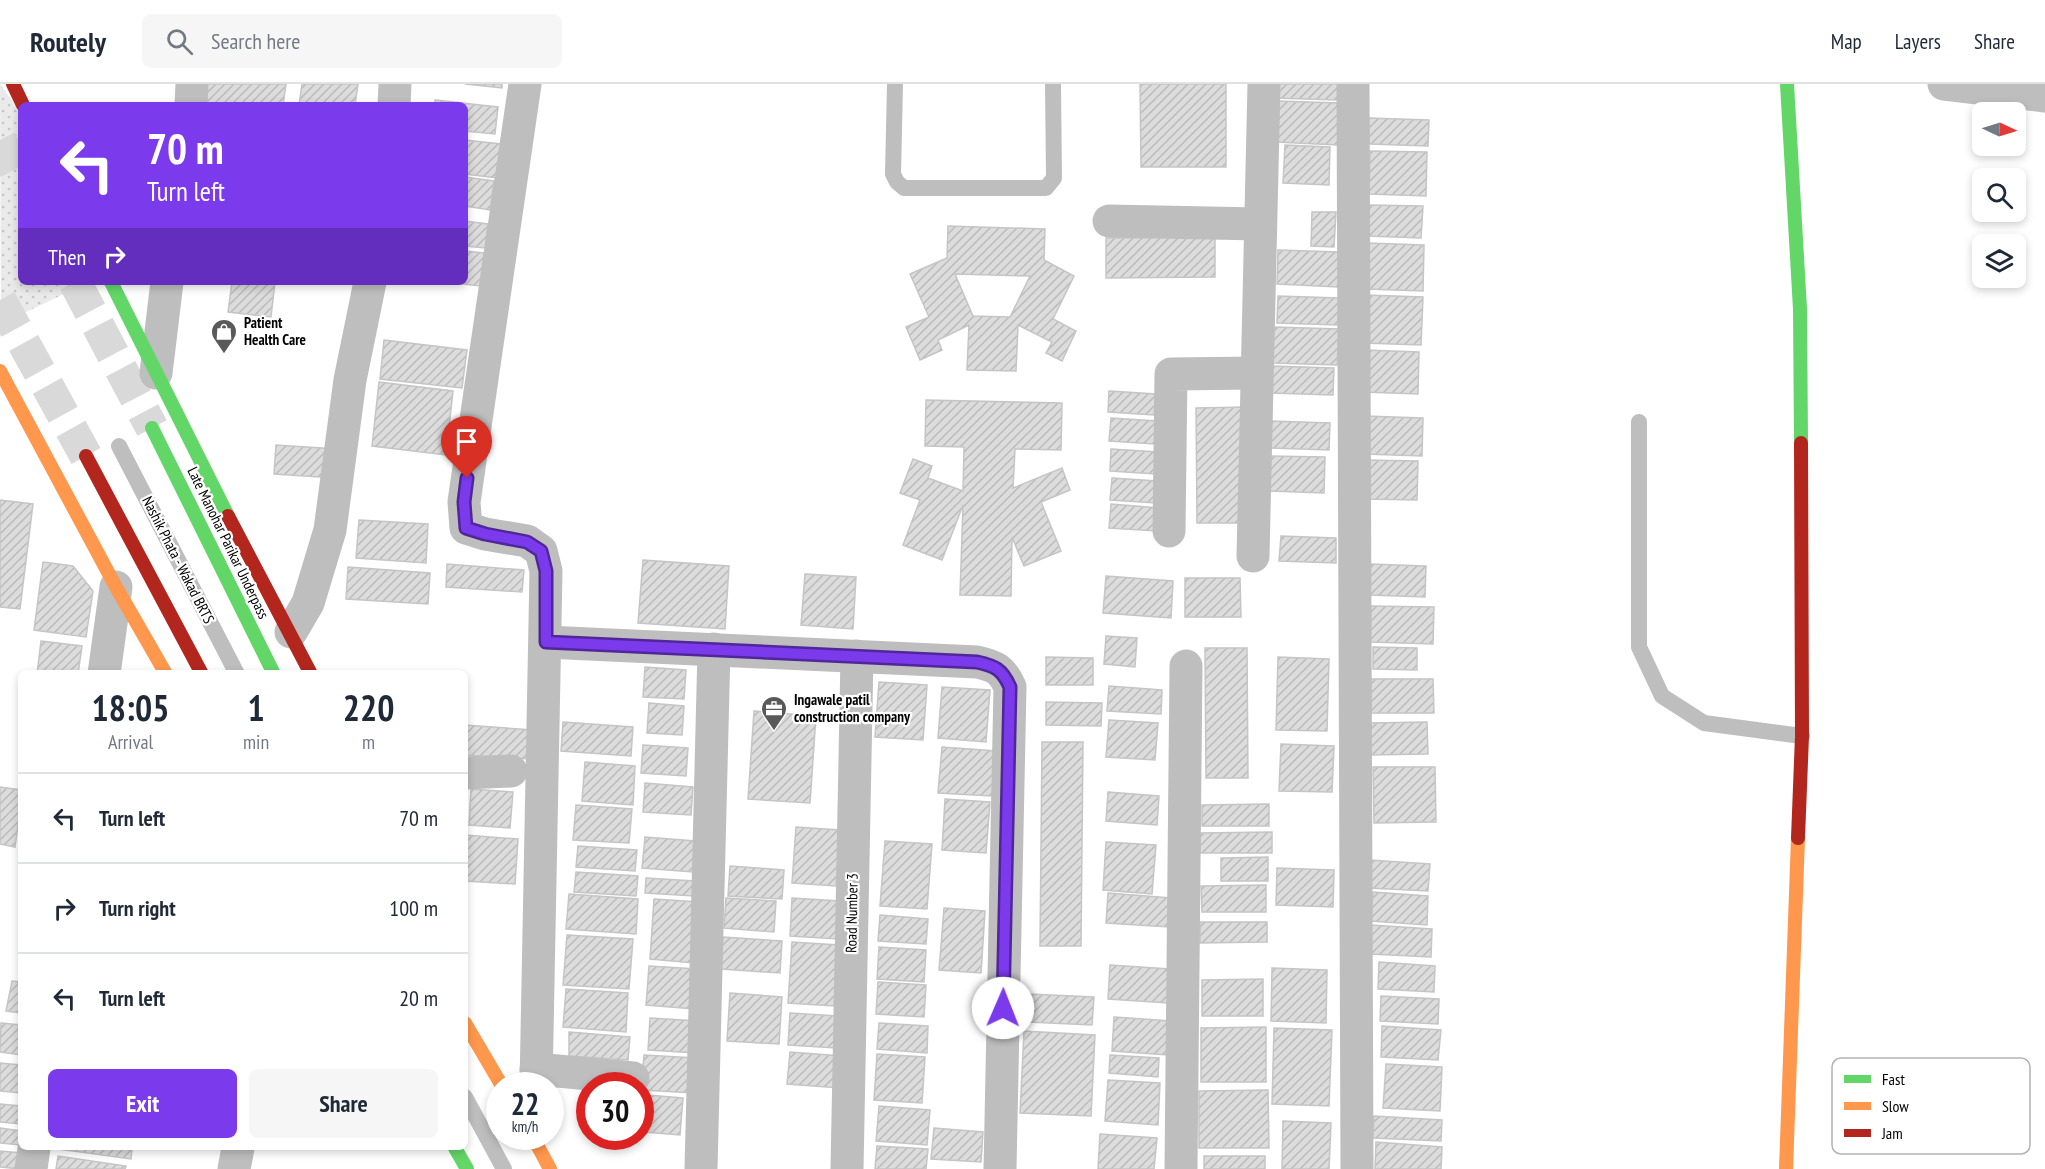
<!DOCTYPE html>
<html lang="en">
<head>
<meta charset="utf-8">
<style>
  body { margin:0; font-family:"PT Sans Narrow",sans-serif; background:#f6f6f7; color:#1f2937; height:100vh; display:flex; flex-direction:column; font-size:22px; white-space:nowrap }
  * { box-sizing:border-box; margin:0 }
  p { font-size:20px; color:#747a83 }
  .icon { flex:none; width:33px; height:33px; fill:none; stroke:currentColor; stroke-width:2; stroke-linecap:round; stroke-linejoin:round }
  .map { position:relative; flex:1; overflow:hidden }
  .drawer { position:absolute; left:18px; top:586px; width:450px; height:480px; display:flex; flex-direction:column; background:#fff; border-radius:9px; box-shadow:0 3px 9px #0003 }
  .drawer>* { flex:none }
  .top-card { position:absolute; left:18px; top:18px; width:450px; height:183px; border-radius:9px; box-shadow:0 3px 9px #0003; background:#7c3aed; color:#fff; overflow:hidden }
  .needle { width:39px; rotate:94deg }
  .fabs { position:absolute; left:1972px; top:18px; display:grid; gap:12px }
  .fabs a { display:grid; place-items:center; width:54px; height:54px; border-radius:9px; background:#fff; box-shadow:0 3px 9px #0003; font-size:30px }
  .speed { position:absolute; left:486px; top:988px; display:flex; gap:12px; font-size:30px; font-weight:700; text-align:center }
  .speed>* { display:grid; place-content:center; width:78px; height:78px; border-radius:50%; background:#fff; box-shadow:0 3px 9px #0003; line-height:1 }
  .speed small { font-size:15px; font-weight:400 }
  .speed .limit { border:9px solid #d22; background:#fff; color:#111 }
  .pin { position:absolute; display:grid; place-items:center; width:51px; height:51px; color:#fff; margin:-62px -26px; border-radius:50% 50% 50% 0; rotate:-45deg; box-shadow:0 0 6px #0007 }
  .pin .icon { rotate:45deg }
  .me { position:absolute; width:66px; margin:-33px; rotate:1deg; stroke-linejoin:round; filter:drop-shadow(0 0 4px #0008) }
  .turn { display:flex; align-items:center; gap:21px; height:126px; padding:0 30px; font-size:27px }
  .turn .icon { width:78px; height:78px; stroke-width:2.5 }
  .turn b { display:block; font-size:42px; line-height:51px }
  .then { display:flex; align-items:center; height:57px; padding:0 30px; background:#0003; gap:12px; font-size:22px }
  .eta { display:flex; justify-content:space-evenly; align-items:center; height:102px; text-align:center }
  .eta b { font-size:36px; font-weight:800; line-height:42px }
  .cta { display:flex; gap:12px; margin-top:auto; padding:12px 30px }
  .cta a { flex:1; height:69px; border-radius:9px; background:#7c3aed; color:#fff; font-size:24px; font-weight:800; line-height:69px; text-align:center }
  .cta a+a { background:#f6f6f7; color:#1f2937 }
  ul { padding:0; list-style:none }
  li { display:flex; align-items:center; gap:18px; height:90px; padding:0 30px; border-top:2px solid #e0e1e3 }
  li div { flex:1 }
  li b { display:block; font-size:22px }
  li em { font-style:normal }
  header { display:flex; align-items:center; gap:36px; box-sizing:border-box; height:84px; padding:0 30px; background:#fff; border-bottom:2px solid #e0e1e3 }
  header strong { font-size:28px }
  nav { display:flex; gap:33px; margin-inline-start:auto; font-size:21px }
  .search { width:420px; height:54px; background:#f6f6f7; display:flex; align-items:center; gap:15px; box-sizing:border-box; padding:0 21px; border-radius:9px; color:#747a83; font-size:22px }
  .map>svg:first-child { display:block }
  .grass { fill:url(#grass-dots) }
  .building { fill:url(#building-hatch); stroke:#c5c5c5; stroke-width:1.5; fill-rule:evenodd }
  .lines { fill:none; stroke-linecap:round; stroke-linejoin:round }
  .primary-tunnel { stroke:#d9d9d9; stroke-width:33; stroke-dasharray:33 16; stroke-linecap:butt }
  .lane { stroke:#bebebe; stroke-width:16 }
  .street { stroke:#bebebe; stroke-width:33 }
  .fast { stroke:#63d668; stroke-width:14 }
  .slow { stroke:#ff974d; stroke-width:14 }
  .jam { stroke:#b3261e; stroke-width:14 }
  .route-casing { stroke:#51269a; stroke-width:15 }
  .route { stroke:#7c3aed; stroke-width:10 }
  .labels { text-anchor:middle; stroke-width:4.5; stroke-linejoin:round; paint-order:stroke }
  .poi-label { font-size:15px; font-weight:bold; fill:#000; stroke:#fff; text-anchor:start }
  .street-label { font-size:15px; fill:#000; stroke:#fff }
  .key { fill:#fff; stroke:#b2b2b2; stroke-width:1.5 }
  .key-label { font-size:16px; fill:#000 }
</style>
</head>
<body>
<header>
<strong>Routely</strong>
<div class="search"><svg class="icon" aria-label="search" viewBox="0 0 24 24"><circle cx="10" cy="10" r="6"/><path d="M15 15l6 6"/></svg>Search here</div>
<nav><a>Map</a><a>Layers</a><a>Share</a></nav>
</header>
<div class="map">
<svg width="2045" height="1085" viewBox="0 0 2045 1085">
  <defs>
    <pattern id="grass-dots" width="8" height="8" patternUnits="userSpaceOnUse" patternTransform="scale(1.5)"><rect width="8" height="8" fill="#eaeaea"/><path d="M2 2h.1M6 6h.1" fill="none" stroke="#c7c7c7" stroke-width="1.8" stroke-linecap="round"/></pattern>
    <pattern id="building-hatch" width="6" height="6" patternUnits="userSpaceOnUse" patternTransform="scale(1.5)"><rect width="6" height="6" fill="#dcdcdc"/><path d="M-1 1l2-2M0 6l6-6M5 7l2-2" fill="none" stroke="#bbb"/></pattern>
  </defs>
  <rect width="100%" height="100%" fill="#fff"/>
  <path class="grass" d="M0,0L21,29V198H89L1,240Z"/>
  <g class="building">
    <path d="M204,0H286L283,21H201Z"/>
    <path d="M302,0H358L355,21H299Z"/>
    <path d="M465,0H502V4Z"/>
    <path d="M1140,0H1226V83H1141Z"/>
    <path d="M1273,0H1338V16L1273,14Z"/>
    <path d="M435,16L498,23L495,50L465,47V21H435Z"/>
    <path d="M1276,17L1340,19L1338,61L1275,58Z"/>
    <path d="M1369,34L1429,36L1428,62L1369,60Z"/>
    <path d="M465,56L501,60L497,94L465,90Z"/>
    <path d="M1285,61L1330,63L1329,101L1283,99Z"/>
    <path d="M1370,67L1427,68L1426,112L1369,110Z"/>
    <path d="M465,93L494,97L490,126L465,122Z"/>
    <path d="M1368,121L1423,122L1421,154L1367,152Z"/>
    <path d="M1312,128H1336L1334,163L1311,162Z"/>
    <path d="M465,137L488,140L485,164L465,162Z"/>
    <path d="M948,142L1045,145L1044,176L1074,192L1053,235L1076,247L1062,277L1046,269L1052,258L1018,241L1016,287L967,286L969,241L938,256L942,266L920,276L906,243L929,233L910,190L947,174ZM955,190L1030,192L1010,233L973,232Z"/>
    <path d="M1215,153V193L1106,194V154Z"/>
    <path d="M1367,159L1424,161L1423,207L1365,205Z"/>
    <path d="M1278,166L1339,168L1338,203L1277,200Z"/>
    <path d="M465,167L484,169L480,202L446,198H465Z"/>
    <path d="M232,198H275L271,233L228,228Z"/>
    <path d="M1366,211L1423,213L1421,261L1364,259Z"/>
    <path d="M1278,212L1339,214L1338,241L1277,239Z"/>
    <path d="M1274,243L1339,245L1337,281L1272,279Z"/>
    <path d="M384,256L467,266L462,304L380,295Z"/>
    <path d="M1365,266L1419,268L1418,310L1363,308Z"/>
    <path d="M1269,282L1334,284L1333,311L1268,309Z"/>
    <path d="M379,298L453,307L446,371L372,362Z"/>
    <path d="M1109,307L1156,310L1154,331L1108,328Z"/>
    <path d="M926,316L1062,319L1061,366L1015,365L1013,404L1062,384L1070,406L1041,418L1061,467L1024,482L1012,453L1011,512L960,511L963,421L942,476L903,461L920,416L900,409L913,375L932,382L928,394L963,407L964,363L925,362Z"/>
    <path d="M1246,323L1247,439H1197L1196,324Z"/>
    <path d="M1365,332L1423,334L1422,372L1364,370Z"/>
    <path d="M1111,334L1157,337L1155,360L1109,357Z"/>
    <path d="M1271,337L1330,339L1329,366L1270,364Z"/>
    <path d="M276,361L337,365L335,394L274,390Z"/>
    <path d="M1111,365L1158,368L1156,390L1110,387Z"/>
    <path d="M1269,372L1325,373L1324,409L1268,407Z"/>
    <path d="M1365,376L1418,377L1417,416L1364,415Z"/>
    <path d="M1112,394L1157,397L1156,419L1110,416Z"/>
    <path d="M0,416L33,420L20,525L0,523Z"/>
    <path d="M1111,420L1159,424L1157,447L1109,444Z"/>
    <path d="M359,436L428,440L426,479L356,474Z"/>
    <path d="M1281,452L1336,454V479L1279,477Z"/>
    <path d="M643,476L729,482L725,545L638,539Z"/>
    <path d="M43,478L73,482L93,507L86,553L34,546Z"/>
    <path d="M447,480L524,486L522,508L446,503Z"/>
    <path d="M1370,480L1426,482L1425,513L1369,511Z"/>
    <path d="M348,483L430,489L428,520L346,515Z"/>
    <path d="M805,490L856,493L853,545L801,541Z"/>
    <path d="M1106,492L1173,497L1171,534L1103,529Z"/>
    <path d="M1185,494H1240L1241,533H1185Z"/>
    <path d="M1371,522L1434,523L1433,560L1370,558Z"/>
    <path d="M1106,552L1137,554L1135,583L1104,580Z"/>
    <path d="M41,557L82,562L78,590H37Z"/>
    <path d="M1373,563L1417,564V586L1373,585Z"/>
    <path d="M1205,564H1247L1248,694H1206Z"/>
    <path d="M1046,573L1093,574V601H1046Z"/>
    <path d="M1278,573L1329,575L1327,647L1276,646Z"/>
    <path d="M645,583L686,586L684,615L643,613Z"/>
    <path d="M1371,595H1433L1434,629H1371Z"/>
    <path d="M879,598L927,601L923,656L875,653Z"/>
    <path d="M1109,602L1162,606L1161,630L1107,627Z"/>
    <path d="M942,603L990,606L986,658L938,654Z"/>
    <path d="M1046,618L1102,619L1101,642L1046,641Z"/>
    <path d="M649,619L684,622L682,651L647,649Z"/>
    <path d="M754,627L816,632L810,719L748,715Z"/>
    <path d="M1109,636L1158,639L1155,676L1106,673Z"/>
    <path d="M563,638L633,643L631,672L561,667Z"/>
    <path d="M1427,638L1428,670L1370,671V639Z"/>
    <path d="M465,641L532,646L529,675L465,671Z"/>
    <path d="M1042,658H1083L1081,862H1040Z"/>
    <path d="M1281,660L1334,662L1332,708L1279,707Z"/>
    <path d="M643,661L688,664L686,692L641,689Z"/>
    <path d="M942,663L996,667L992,712L938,709Z"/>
    <path d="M585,678L635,682L633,721L582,717Z"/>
    <path d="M1373,683H1435L1436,738L1374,739Z"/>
    <path d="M645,699L693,703L691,731L643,728Z"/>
    <path d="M0,703L21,706V720L15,763L0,760Z"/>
    <path d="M471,705L513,708L510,744L469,741Z"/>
    <path d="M1108,708L1159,712L1157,741L1106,737Z"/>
    <path d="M945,715L990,718L986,769L942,766Z"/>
    <path d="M1269,720V742H1202V721Z"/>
    <path d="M576,721L632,725L629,759L573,756Z"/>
    <path d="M796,743L840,746L836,802L792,799Z"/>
    <path d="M1272,748V769H1200V749Z"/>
    <path d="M465,751L518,755L515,800L465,797Z"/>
    <path d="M645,753L695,757L693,788L642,784Z"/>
    <path d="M885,757L932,760L927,825L880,822Z"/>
    <path d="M1106,758L1156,761L1152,810L1103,806Z"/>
    <path d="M578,762L637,766L635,787L576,783Z"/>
    <path d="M1268,773V797H1221V774Z"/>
    <path d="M1369,776L1430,780L1428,807L1368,804Z"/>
    <path d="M730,782L784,786L782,815L728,812Z"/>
    <path d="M1277,784L1334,786L1333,823L1276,821Z"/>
    <path d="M576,788L638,792L636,812L574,808Z"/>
    <path d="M646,794L695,797L694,812L645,809Z"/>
    <path d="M1266,801V828H1202L1201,802Z"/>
    <path d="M1373,808L1428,812L1427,841L1371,837Z"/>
    <path d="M1108,809L1171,814L1169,843L1106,839Z"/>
    <path d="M569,810L638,815L636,850L566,845Z"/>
    <path d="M726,814L776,817L774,848L724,844Z"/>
    <path d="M792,814L840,817L838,855L790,852Z"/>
    <path d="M654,815L699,818L694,879L650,875Z"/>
    <path d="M944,824L985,827L981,889L939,886Z"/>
    <path d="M880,831L928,835L926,860L878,857Z"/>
    <path d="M1200,838H1267V858L1200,859Z"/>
    <path d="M1371,841L1432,845L1431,873L1370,870Z"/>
    <path d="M567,851L633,855L629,905L563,901Z"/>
    <path d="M723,853L782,857L780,889L721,885Z"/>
    <path d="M792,858L839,861L834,922L788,919Z"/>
    <path d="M879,863L926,866L924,898L877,895Z"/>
    <path d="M1379,878L1435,882L1434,908L1378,905Z"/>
    <path d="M1110,881L1170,885L1168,919L1108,915Z"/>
    <path d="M649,882L697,885L694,925L646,921Z"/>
    <path d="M1272,884L1327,886L1326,939L1271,937Z"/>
    <path d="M1263,895V932H1202V896Z"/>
    <path d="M12,897L21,898V929L6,927Z"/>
    <path d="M878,898L926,901L924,933L876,930Z"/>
    <path d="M566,905L628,909L626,948L563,943Z"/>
    <path d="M730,909L782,913L779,960L727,957Z"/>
    <path d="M1029,910L1094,913L1092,941L1028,938Z"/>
    <path d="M1381,912L1439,915L1438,940L1380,937Z"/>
    <path d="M790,929L838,932L836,964L788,961Z"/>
    <path d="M1114,933L1171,937L1168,971L1112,967Z"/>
    <path d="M650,934L698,937L696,969L648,966Z"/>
    <path d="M1,939L21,941V971L0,968Z"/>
    <path d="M879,939L928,942L927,969L877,965Z"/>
    <path d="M1382,942L1441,946L1438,976L1381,973Z"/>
    <path d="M1266,943V998H1201V944Z"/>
    <path d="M1274,944L1332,946L1329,1022L1272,1020Z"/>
    <path d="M1024,947L1095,951L1091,1032L1020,1029Z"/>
    <path d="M569,948L630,953L628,976L569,972Z"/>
    <path d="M790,968L842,972L840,1004L787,1000Z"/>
    <path d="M877,970L925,973L922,1019L874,1016Z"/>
    <path d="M644,971L696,974L694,1009L641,1006Z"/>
    <path d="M1110,971L1159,974L1158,993L1109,989Z"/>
    <path d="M0,979L21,981V1009L0,1007Z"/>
    <path d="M1386,980L1442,983L1440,1027L1383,1024Z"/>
    <path d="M1108,996L1160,999L1158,1041L1105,1037Z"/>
    <path d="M1268,1006L1269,1064H1199V1007Z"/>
    <path d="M647,1011L683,1014L680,1051L644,1048Z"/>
    <path d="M0,1020L21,1022V1040L0,1038Z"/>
    <path d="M879,1022L930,1026L927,1061L876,1057Z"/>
    <path d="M1374,1032L1442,1036L1441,1057L1373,1054Z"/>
    <path d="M1283,1037L1331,1039L1329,1085H1282Z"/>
    <path d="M0,1044L21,1047V1061L0,1059Z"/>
    <path d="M934,1044L983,1048L981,1078L931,1075Z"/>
    <path d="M1100,1050L1157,1054L1154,1085H1098Z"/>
    <path d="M1376,1058L1442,1063L1441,1085H1375Z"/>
    <path d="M877,1062L928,1065L926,1085H875Z"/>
    <path d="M59,1064H132L131,1075L58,1065Z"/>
    <path d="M0,1067L22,1069L20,1085L0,1083Z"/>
    <path d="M58,1072L126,1082L125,1085H56Z"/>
    <rect x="1204" y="1072" width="61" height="13"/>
  </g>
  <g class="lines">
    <g class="primary-tunnel">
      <path d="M0,56L21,96"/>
      <path d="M75,198L152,344"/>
      <path d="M0,216L86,372"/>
    </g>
    <g class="lane">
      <path d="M895,0L893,90L897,98L904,104H1046L1054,94L1053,0"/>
      <path d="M1639,338V563L1662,612L1704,639L1802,652"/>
      <path d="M119,362L237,590"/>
      <path d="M465,1013L504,1085"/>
    </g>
    <g class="street">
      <path d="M525,0L464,418L466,444L485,450L527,457L541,467L546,487L536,1002"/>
      <path d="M1353,0L1357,1085"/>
      <path d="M1944,0L2045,12"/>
      <path d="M191,21L192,0"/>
      <path d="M394,21L395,0"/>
      <path d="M1109,137L1260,140"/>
      <path d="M156,289L167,198"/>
      <path d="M1169,447L1171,290L1256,289"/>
      <path d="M1253,472L1264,0"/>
      <path d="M291,548L308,519L330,446L350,296L370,198"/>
      <path d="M546,558L977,578C995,582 1002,585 1010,603L1000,1085"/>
      <path d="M104,590L116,503"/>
      <path d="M465,689L511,687"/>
      <path d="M536,985L633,994"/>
      <path d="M31,1085L34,1064"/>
      <path d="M234,1085L238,1064"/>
      <path d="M701,1085L714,565"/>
      <path d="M847,1085L857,572"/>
      <path d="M1181,1085L1186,582"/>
    </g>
    <g class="fast">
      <path d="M1787,0L1800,225L1801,359"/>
      <path d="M111,198L228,432"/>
      <path d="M152,344L274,590"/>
      <path d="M455,1064L467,1085"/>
    </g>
    <g class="slow">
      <path d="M0,287L116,503L166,590"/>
      <path d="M465,939L502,1002"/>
      <path d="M533,1053L550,1085"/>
      <path d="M1786,1085L1798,754"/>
    </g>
    <g class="jam">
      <path d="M13,0L23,21"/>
      <path d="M86,372L202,590"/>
      <path d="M228,432L311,590"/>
      <path d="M1798,754L1802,652L1801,359"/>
    </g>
  </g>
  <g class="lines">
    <defs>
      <path id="route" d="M467,394L464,418L466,444L485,450L527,458L541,467L546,487V558L977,578C995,582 1002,585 1010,603L1003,924"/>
    </defs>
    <use href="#route" class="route-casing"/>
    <use href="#route" class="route"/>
  </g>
  <defs>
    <symbol id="shop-pin" viewBox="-11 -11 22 30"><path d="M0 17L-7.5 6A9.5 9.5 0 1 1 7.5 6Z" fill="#595959" stroke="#fff"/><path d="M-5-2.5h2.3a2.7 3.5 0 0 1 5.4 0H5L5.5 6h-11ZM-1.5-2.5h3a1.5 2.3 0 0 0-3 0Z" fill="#fff"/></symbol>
    <symbol id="office-pin" viewBox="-11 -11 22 30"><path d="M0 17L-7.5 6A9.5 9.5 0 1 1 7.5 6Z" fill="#595959" stroke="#fff"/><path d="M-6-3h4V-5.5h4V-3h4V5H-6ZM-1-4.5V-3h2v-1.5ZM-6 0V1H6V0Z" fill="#fff"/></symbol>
  </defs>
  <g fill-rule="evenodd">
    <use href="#shop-pin" x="209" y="233" width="30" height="40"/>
    <use href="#office-pin" x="759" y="610" width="30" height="40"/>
  </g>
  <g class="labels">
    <g class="poi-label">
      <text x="244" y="244">Patient<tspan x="244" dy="17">Health Care</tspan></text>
      <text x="794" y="621">Ingawale patil<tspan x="794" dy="17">construction company</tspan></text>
    </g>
    <g class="street-label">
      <text transform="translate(228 459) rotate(64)" y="5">Late Manohar Parikar Underpass</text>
      <text transform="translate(178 476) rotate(63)" y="5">Nashik Phata - Wakad BRTS</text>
      <text transform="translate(852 829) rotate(-89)" y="5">Road Number 3</text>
    </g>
  </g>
  <rect x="1832" y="974" width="198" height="96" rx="9" class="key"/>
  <rect x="1844" y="991" width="27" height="8" fill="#63d668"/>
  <rect x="1844" y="1018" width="27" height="8" fill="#ff974d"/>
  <rect x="1844" y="1045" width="27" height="8" fill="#b3261e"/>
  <g class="key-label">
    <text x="1882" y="1001">Fast</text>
    <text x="1882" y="1028">Slow</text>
    <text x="1882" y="1055">Jam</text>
  </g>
</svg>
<div class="fabs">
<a><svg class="needle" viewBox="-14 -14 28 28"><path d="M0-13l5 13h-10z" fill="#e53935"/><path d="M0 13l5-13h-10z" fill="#747a83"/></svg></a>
<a><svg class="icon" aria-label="search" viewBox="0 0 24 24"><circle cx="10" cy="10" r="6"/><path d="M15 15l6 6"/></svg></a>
<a><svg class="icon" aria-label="layers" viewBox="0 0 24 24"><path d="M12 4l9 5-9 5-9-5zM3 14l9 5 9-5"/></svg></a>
</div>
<div class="speed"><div>22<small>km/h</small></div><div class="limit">30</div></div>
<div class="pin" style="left:467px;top:394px;background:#d93025"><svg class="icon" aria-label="arrive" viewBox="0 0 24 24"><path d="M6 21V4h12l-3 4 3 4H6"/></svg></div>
<svg class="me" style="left:1003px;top:924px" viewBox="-20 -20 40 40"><circle r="19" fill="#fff"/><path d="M0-13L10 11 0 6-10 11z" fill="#7c3aed"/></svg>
<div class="top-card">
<div class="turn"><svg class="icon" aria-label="left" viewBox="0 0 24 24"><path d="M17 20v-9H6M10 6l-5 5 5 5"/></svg><div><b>70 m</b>Turn left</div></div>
<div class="then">Then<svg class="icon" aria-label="right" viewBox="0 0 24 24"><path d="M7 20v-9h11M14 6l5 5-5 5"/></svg></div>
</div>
<section class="drawer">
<div class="eta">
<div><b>18:05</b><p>Arrival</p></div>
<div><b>1</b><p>min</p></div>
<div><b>220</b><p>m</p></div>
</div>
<ul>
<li><svg class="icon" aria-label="left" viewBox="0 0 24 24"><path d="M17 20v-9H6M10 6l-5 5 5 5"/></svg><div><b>Turn left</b></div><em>70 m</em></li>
<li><svg class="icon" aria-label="right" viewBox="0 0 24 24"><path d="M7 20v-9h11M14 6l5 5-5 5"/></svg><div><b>Turn right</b></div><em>100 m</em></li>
<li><svg class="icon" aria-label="left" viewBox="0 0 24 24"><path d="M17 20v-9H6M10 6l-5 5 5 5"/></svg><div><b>Turn left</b></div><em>20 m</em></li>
</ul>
<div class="cta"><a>Exit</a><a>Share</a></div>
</section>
</div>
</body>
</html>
